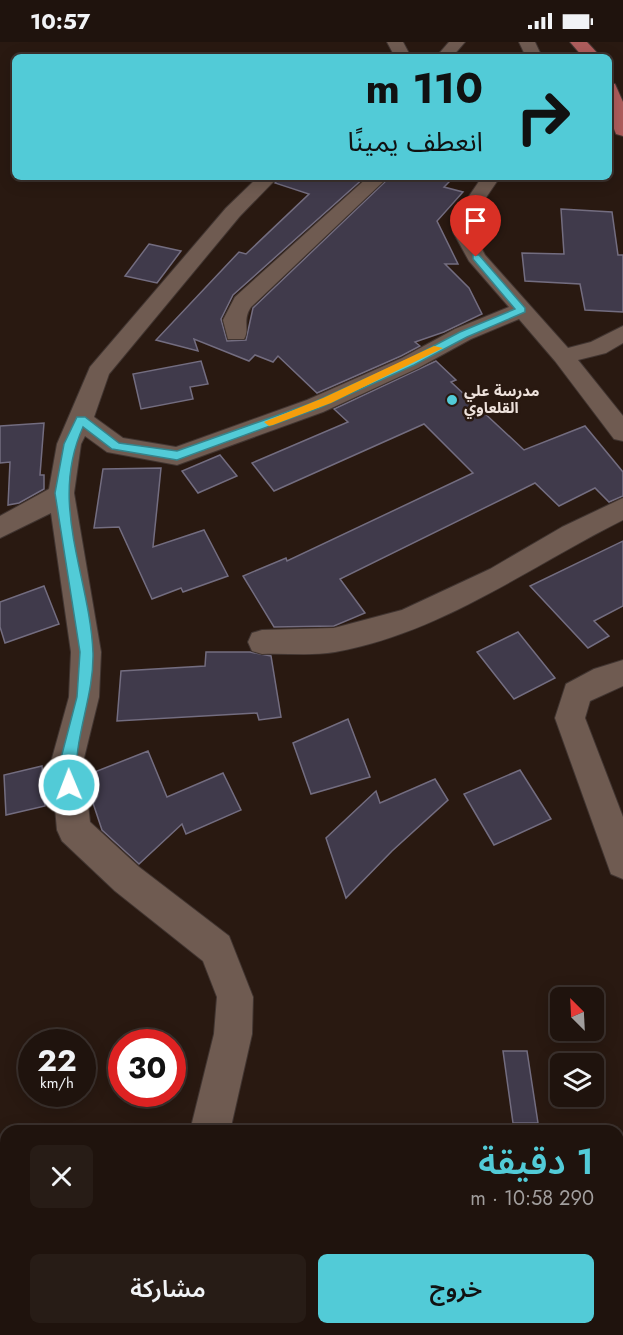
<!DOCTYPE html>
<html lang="ar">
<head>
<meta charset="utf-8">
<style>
  body { margin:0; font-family:Jost,"Noto Sans Arabic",sans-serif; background:#271c16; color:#f1f3f6; direction:rtl; height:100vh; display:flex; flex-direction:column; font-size:22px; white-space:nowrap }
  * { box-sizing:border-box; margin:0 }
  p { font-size:20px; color:#a19e9d }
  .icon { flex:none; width:33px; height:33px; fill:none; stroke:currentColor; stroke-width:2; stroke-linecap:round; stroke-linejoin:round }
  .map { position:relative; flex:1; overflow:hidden; direction:ltr }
  .details { position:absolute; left:0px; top:1083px; width:624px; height:210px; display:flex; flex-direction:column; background:#1f130d; border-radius:18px 18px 0 0; box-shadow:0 3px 15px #0003,0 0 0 2px #3c322e; direction:rtl }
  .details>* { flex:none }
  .banner { position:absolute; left:12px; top:12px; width:600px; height:126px; border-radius:9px; box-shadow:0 3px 15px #0003,0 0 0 2px #3c322e; direction:rtl; background:#52cbd7; color:#111; overflow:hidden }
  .needle { width:39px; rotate:336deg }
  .buttons { position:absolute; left:550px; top:945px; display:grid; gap:12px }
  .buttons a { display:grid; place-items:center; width:54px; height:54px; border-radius:9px; background:#1f130d; box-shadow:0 3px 15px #0003,0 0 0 2px #3c322e; font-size:30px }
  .speed { position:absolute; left:18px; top:987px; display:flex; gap:12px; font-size:30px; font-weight:700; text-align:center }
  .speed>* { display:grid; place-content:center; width:78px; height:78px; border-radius:50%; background:#1f130d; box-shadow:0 3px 15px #0003,0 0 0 2px #3c322e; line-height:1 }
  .speed small { font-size:15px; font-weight:400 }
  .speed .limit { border:9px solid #d22; background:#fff; color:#111 }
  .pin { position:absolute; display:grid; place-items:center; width:51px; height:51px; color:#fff; margin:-62px -26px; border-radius:50% 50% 50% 0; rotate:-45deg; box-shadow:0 0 6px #0007 }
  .pin .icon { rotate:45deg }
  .me { position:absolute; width:66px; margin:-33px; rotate:359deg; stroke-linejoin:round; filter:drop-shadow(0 0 4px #0008) }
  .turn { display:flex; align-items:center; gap:21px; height:126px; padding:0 30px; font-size:27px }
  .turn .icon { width:78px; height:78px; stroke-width:2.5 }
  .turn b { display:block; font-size:42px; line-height:51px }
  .round { display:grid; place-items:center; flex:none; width:63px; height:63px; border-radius:9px; background:#271c16 }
  .summary { display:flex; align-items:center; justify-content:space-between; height:102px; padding:0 30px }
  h1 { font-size:36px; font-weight:600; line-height:45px; color:#52cbd7 }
  .button { display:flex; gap:12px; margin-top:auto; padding:12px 30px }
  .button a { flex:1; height:69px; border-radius:9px; background:#52cbd7; color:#111; font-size:24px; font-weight:600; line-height:69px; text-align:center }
  .button a+a { background:#271c16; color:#f1f3f6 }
  .status { display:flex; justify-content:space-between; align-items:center; height:42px; padding:0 30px; background:#1f130d; direction:ltr }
  .status svg { height:16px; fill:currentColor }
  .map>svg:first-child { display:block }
  .building { fill:#403a4b; stroke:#736d80; stroke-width:1.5 }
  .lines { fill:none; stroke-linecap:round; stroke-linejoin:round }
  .minor-casing { stroke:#413531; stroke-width:2 }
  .major-casing { stroke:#413531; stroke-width:2 }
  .minor { fill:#6f5b51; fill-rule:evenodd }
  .major { fill:#ae5d5c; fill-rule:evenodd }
  .route { fill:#52cbd7; stroke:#35848c; stroke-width:1.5 }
  .slow { fill:#f59e0b }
  .poi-dot { fill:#52cbd7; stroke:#291911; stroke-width:2 }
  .labels { text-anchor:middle; stroke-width:5; stroke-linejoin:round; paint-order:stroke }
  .far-poi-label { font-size:15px; font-weight:bold; fill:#ede1db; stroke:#291911; text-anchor:start }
</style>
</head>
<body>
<div class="status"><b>10:57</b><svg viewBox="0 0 49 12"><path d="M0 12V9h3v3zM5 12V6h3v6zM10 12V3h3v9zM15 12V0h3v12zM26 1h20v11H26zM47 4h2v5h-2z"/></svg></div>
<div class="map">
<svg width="623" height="1293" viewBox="0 0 623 1293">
  <rect width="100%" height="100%" fill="#291911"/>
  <g class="building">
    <path d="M280,135H365L233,253L221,277L227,299L246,298L253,266L390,135H454L444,145L463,150L437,179L458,222H445L469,246L482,272L444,290L415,300L420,304L401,314L317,351L278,314L273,320L255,313L249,319L194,297L198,309L156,298L239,210L246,212L309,152L275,141Z"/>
    <path d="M561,167L612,170L618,213H623V270L585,268L580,242L525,239L522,211L564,212Z"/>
    <path d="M149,202L181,209L157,241L125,234Z"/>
    <path d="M201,319L208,342L190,345L193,357L141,367L133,332Z"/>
    <path d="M436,319L456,338L451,340L524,408L585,384L623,430V454L609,460L595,446L559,464L535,441L340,537L365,571L334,584L274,585L243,534L286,516L287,519L473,431L424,382L274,449L252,421L348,380L334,367Z"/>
    <path d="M44,381L40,433H44V447L19,461L8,463L10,420L0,421V384Z"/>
    <path d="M220,413L237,434L198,451L182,429Z"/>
    <path d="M161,426L153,505L204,488L228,534L183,550L181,546L152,557L119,485L94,486L103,427Z"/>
    <path d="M623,499V564L594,579L609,594L588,606L530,544Z"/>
    <path d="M44,544L59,582L5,601L0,585V560Z"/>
    <path d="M518,590L555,636L514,657L477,610Z"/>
    <path d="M206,610H250L271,614L281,675L259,678L257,671L117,679L121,629L205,624Z"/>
    <path d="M348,677L370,735L311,752L293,701Z"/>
    <path d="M148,709L167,755L223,731L241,768L186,792L182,782L139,822L102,788L89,749L87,733Z"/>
    <path d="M42,724L45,764L6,773L4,733Z"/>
    <path d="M520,728L551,777L494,803L464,752Z"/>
    <path d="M435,737L448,758L392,809L346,856L326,796L376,749L380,761Z"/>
    <path d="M503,1009H527L538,1081H513Z"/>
  </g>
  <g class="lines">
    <defs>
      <g id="minor">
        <path d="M387,0H403L411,15H395Z"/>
        <path d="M449,0H465L452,15H436Z"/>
        <path d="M519,0H535L542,15H526Z"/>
        <path d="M258,135H278L240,174L109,332L94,375L123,396L176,405L307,358L402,316L455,287L509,265L469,219L453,190L467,157L482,135H500L485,157L473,190L485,213L568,306L591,300L623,284V301L606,311L578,318L623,374V399L614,397L555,319L519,277L471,297L418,326L323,370L177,423L107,410L85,394L81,402L74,451L101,610L99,655L83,720L90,780L139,825L229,894L253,955L252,992L230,1089H190L214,992L217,955L203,919L115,849L62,799L57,788L51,720L69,655L71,610L51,471L0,496V474L49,447L57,402L90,325L226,166Z"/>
        <path d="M368,135H388L251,265C242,278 250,288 244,297H228L223,278L235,255Z"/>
        <path d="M623,456V478C529,525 441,591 335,610C312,614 286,611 262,612L252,609L248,600L252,591L262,588L334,586L402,568L490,527L562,485Z"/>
        <path d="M623,618V644L590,659L585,676L623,775V837L611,832L555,676L566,642L594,627Z"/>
        <path d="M147,1287H191L192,1293H148Z"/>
      </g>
      <g id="major">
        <path d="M570,0H587L601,15H583Z"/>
        <path d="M609,41L615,42L623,60V94L616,92L609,74Z"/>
      </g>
    </defs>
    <use href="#minor" class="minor-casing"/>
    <use href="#major" class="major-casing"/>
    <use href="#minor" class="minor"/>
    <use href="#major" class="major"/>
  </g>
  <path class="route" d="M473,213H479L525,266V270L467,295L414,323L319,366L177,418L112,407L83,385C48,462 90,534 93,611C94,657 72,698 77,743L69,749L64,747L60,720L77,655L80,610L55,451L64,402L77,375H85L119,401L177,409L312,361L407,318L460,290L515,267L473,217Z"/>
  <path class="slow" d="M434,304L443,306L331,361L273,383L269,384L264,380L323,356Z"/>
  <circle class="poi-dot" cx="452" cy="358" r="6"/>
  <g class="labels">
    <g class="far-poi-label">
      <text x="464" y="354">مدرسة علي<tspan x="464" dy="17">القلعاوي</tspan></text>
    </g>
  </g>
</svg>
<div class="buttons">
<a><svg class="needle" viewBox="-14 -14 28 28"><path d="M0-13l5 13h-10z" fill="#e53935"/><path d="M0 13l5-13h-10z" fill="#a19e9d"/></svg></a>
<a><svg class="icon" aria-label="layers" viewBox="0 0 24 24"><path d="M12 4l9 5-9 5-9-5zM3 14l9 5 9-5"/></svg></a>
</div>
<div class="speed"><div>22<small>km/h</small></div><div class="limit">30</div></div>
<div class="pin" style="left:476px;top:215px;background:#d93025"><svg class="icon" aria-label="arrive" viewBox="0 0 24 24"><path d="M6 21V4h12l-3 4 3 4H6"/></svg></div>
<svg class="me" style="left:69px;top:743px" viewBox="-20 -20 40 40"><circle r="17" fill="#52cbd7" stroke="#fff" stroke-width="3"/><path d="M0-11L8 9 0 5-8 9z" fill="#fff"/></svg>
<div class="banner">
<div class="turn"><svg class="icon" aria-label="right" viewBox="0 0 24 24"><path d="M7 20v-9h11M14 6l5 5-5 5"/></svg><div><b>110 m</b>انعطف يمينًا</div></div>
</div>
<section class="details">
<div class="summary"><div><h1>1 دقيقة</h1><p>290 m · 10:58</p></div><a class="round"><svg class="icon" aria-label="close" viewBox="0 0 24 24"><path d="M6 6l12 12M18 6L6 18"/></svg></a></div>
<div class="button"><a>خروج</a><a>مشاركة</a></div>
</section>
</div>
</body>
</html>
